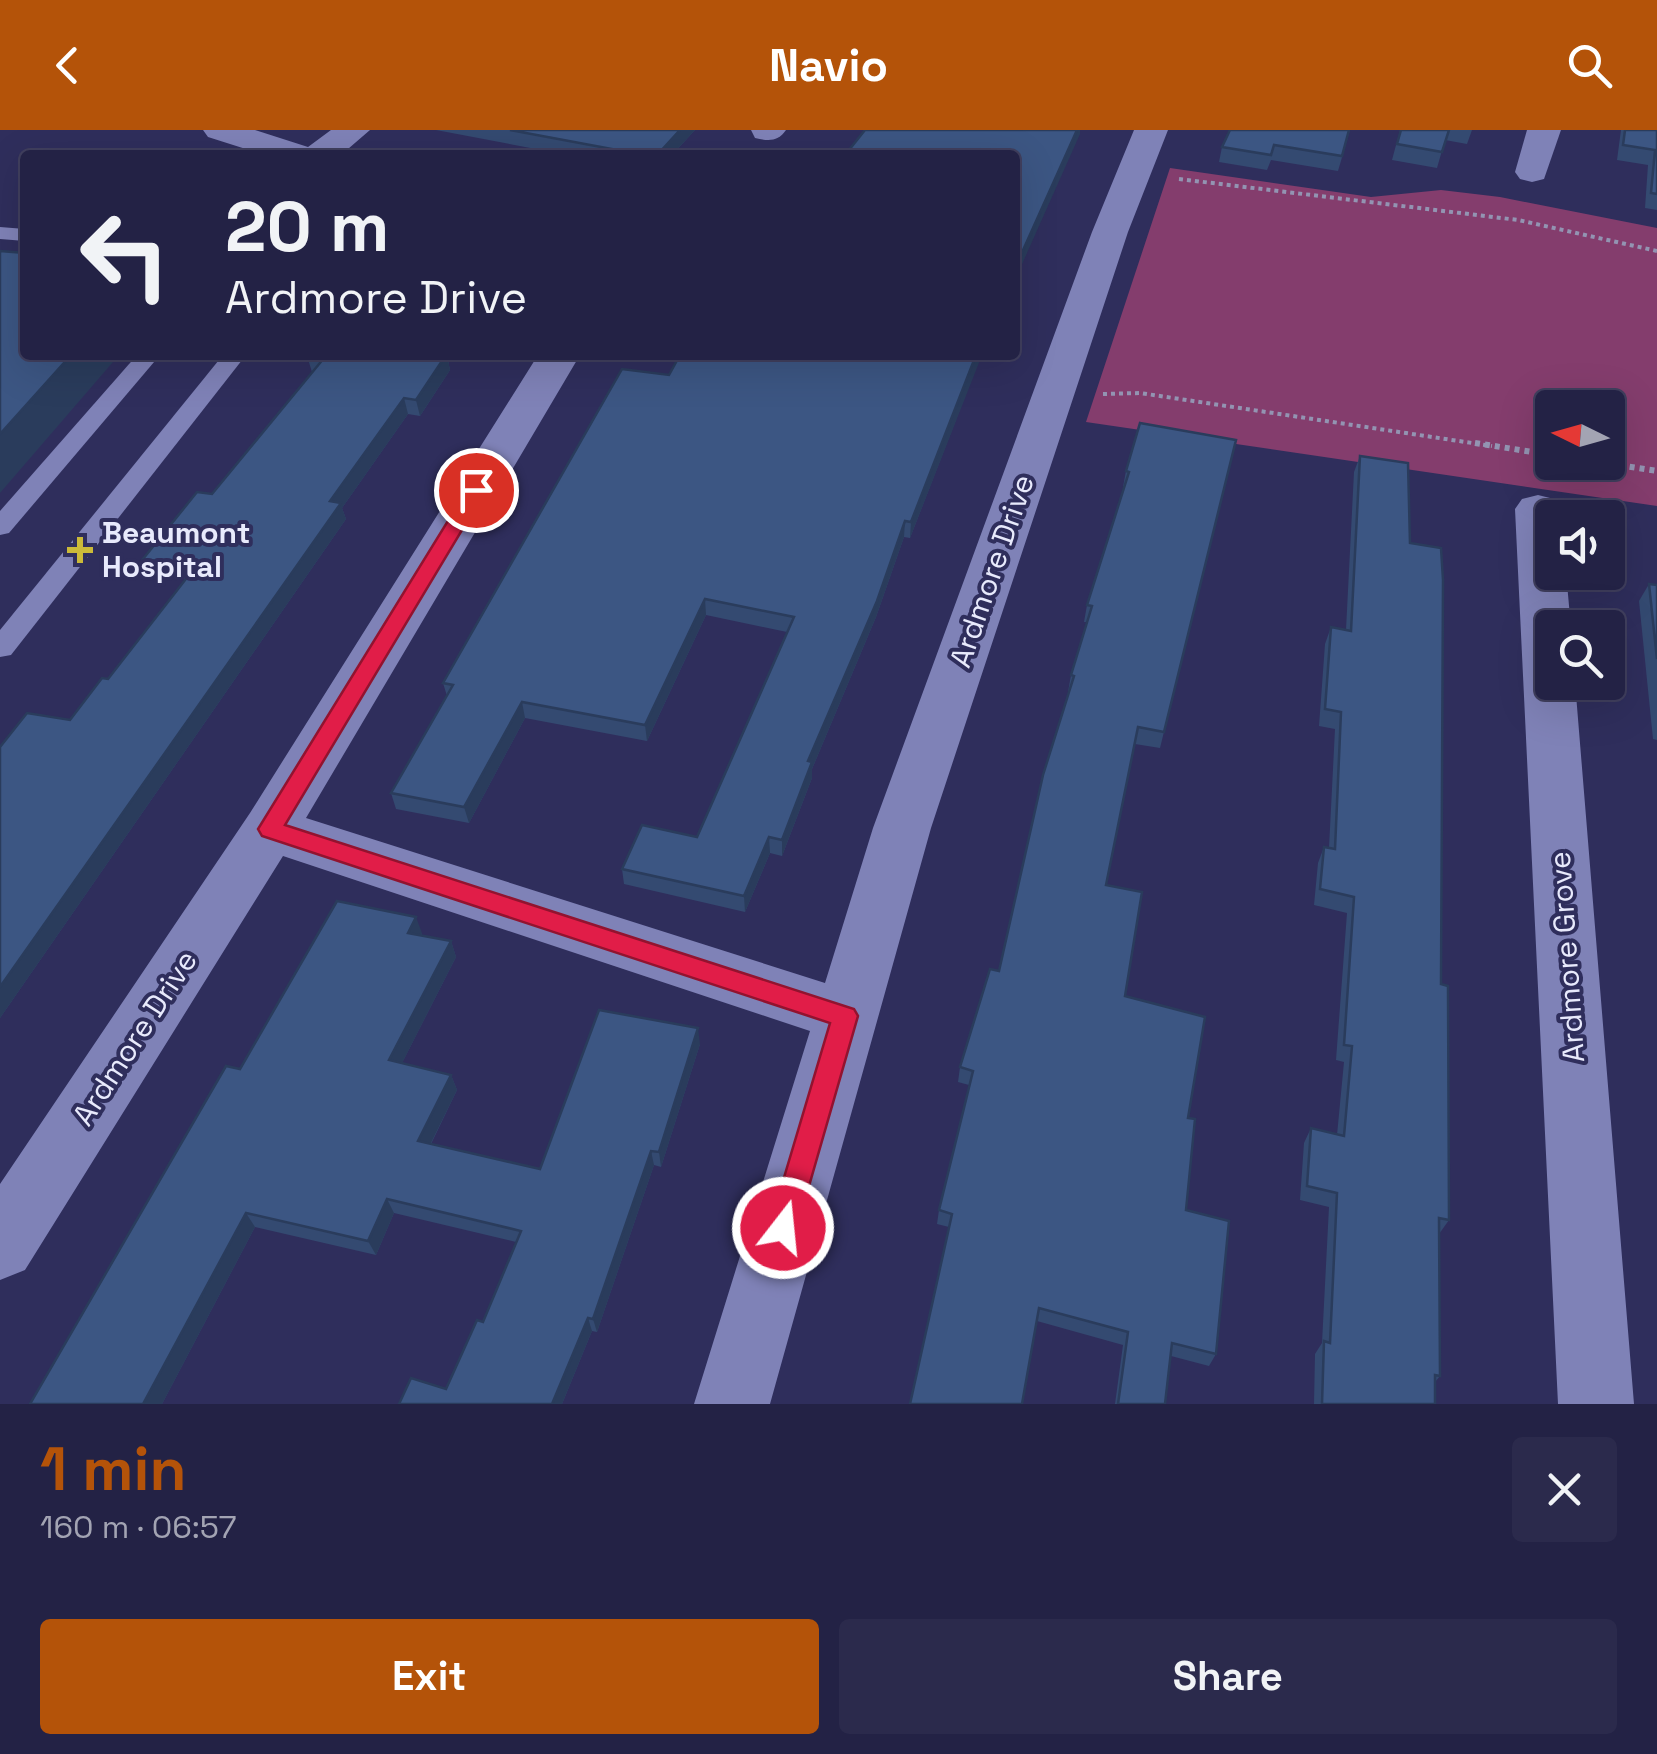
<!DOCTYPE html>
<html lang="en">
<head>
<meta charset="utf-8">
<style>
  body { margin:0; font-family:"Space Grotesk",sans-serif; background:#2b2a4c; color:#f1f3f6; height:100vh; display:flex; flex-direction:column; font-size:38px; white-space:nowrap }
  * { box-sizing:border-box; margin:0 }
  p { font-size:32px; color:#a3a4b3 }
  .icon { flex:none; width:55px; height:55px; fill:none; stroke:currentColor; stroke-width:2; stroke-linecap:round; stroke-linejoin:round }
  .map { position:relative; height:1274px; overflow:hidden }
  .drawer { display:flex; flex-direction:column; background:#232245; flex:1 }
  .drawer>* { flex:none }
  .banner { position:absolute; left:20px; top:20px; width:1000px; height:210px; border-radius:10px; box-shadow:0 10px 40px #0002,0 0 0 2px #403f5e; background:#232245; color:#f1f3f6; overflow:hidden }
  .needle { width:65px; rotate:275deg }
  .buttons { position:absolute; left:1535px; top:260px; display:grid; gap:20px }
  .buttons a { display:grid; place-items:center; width:90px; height:90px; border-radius:10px; background:#232245; box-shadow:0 10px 40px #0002,0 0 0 2px #403f5e; font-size:50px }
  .pin { position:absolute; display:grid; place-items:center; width:85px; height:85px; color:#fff; margin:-42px; border:5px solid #fff; border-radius:50%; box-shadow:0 2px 10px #0007 }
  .me { position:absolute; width:110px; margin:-55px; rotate:16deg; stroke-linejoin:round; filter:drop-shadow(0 0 8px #0008) }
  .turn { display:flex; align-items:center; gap:35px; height:210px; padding:0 40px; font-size:45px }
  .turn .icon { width:130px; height:130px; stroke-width:2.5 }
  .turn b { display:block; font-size:70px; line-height:85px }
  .round { display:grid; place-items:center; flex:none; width:105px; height:105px; border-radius:10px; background:#2b2a4c }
  .summary { display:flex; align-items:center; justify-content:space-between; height:170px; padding:0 40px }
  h1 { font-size:60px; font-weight:600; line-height:75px; color:#b45309 }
  .button { display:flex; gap:20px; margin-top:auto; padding:20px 40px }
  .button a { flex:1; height:115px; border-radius:10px; background:#b45309; color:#fff; font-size:40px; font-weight:600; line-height:115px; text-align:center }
  .button a+a { background:#2b2a4c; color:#f1f3f6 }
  header { display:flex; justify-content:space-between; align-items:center; height:130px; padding:0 40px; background:#b45309; color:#fff; font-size:45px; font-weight:600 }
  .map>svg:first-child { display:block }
  .green { fill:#843d6d; fill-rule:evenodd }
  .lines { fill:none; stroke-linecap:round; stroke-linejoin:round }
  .path-far1 { stroke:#9394b2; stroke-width:4; stroke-dasharray:4 4; stroke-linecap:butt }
  .path { stroke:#9394b2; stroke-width:6; stroke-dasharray:5 5; stroke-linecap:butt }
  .lane { fill:#7f82b7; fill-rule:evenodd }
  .street { fill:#7f82b7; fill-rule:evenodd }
  .wall { fill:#344a71 }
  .shaded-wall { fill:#2a3c5c }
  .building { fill:#3c5683; stroke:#2a3c5c; stroke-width:2.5 }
  .route { fill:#e11d48; stroke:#92132f; stroke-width:2.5 }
  .poi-dot { fill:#cbba39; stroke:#2f2e5c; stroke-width:4 }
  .labels { text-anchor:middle; stroke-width:8; stroke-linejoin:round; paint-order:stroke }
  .poi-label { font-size:30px; font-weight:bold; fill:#e8eafc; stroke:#2f2e5c; text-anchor:start }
  .street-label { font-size:30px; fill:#e8eafc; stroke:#2f2e5c }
</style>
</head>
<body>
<header><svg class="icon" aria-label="back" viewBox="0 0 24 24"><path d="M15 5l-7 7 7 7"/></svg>Navio<svg class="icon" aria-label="search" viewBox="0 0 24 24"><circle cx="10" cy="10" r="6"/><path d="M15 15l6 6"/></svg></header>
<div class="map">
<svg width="1657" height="1274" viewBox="0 0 1657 1274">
  <rect width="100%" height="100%" fill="#2f2e5c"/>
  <path class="green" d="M1170,38L1371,67L1441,60L1500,67L1657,98V376L1086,292ZM1552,278H1608V332H1552Z"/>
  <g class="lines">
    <g class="path-far1">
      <path d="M1179,49L1518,90L1657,121"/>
      <path d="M1103,264L1140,263L1492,316"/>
    </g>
    <g class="path">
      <path d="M1475,313L1552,325"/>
      <path d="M1600,332L1657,341"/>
    </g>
    <g class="lane">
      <path d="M0,97L25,99V111L0,109Z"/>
      <path d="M137,225H160L9,403L0,405V381Z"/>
      <path d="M223,225H246L11,525L0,527V500Z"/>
    </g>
    <g class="street">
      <path d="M203,0H255L308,17L331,0H370L341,25H265L208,7Z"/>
      <path d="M751,0H786C778,12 768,11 755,8Z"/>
      <path d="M1134,0H1168L1128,102L931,698L770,1274H694L810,901L283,726L25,1140L0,1150V1054L250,683L538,225H580L306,688L825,853L873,698L1092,102Z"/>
      <path d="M1527,0H1561L1544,49L1532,52L1520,49L1515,42Z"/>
      <path d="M1538,365L1554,369L1562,388H1552V442H1566L1571,498H1552V552H1575L1634,1274H1558L1515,379L1522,369Z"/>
    </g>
  </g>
  <g class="wall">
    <path d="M436,0H695L672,25H567Z"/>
    <path d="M1350,0L1338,41L1271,30L1267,40L1219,32L1222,17Z"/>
    <path d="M1400,0H1472L1467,14L1445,10L1437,38L1392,30Z"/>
    <path d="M1621,0H1657V80L1645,78L1648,35L1617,30Z"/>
    <path d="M447,225L450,240L420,286L408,284L342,378L346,389L0,888V617L70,590L108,549L185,450L150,445L143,429L212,364L312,242L307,226Z"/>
    <path d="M975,241L910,408L904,407L876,487L812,639V648L782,726L770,723L745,782L624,754L622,739L697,707L787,502L706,485L647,611L525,588L469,693L396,679L391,663L447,566L443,553L669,245Z"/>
    <path d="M1236,310L1160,618L1135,614L1106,755L1125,866L1188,988L1186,1080L1216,1224L1209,1236L1171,1226L1165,1274H1115L1123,1215L1037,1191L949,1097L937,1094L939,1080L969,955L958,952L960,937L999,841L1069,562H1068L1071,545L1087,492H1084L1087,475L1124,358L1123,357L1126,341Z"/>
    <path d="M1360,326L1410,413L1441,854L1449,1090L1439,1104L1440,1246L1435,1252V1274H1314L1315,1224L1322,1213L1329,1077L1300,1070L1304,1013L1311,998L1337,1005L1344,932L1336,930L1347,783L1314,775L1318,733L1324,717L1329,718L1335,599L1319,596L1325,514L1331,497L1346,500L1354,342Z"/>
    <path d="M1649,454L1657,455V610L1653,609L1639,471Z"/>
    <path d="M422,803L421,806L451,811L456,827L402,933L451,945L457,960L431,1014L540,1039L700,914L661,1037L654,1035L597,1202L592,1201L562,1274H399L446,1259L483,1192L516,1112L394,1083L376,1125L255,1097L162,1274H30L240,939Z"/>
  </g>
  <g class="shaded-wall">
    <path d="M680,0H695L672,25H658Z"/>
    <path d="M1077,0H1080V4L1015,150V138Z"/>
    <path d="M71,225H119L0,363V304Z"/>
    <path d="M436,225H447L450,240L420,286L416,270Z"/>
    <path d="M976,225H982L910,408L911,392Z"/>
    <path d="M404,268L408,284L342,378L346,389L0,888V857L330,371Z"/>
    <path d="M905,391L904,407L876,487L812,639V648L782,726V710L808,631Z"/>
    <path d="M705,469L706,485L647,611L645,595Z"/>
    <path d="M522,572L525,588L469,693L464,677Z"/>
    <path d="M769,707L770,723L745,782L744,766Z"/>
    <path d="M416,787L422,803L413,819L408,803Z"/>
    <path d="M451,811L456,827L396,945L389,930Z"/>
    <path d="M698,898L700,914L661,1037L659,1022Z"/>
    <path d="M451,945L457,960L425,1025L418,1011Z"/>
    <path d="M651,1021L654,1035L597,1202L593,1189Z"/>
    <path d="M387,1069L394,1083L376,1125L368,1111Z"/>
    <path d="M246,1083L255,1097L162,1274H143Z"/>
    <path d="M588,1188L592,1201L562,1274H552Z"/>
  </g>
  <g class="building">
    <path d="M510,0H680L658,24L665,25H606L612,19Z"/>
    <path d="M865,0H1077L1015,138V25H845Z"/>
    <path d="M1230,0H1349L1342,26L1274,15L1271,25L1222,17Z"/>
    <path d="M1401,0H1449L1442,22L1397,14Z"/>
    <path d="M1625,0H1657V64L1651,63L1655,20L1623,15Z"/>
    <path d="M0,121L25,123V225H71L0,304Z"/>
    <path d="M308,225H446L416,270L404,268L330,371L341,373L0,857V617L27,583L70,590L102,548L108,549L196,436L143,429L197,362L212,364L324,228L307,226Z"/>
    <path d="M680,225H976L911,392L905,391L877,471L808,631L812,632L782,710L769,707L744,766L622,739L642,695L697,707L794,487L705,469L645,595L522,572L464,677L391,663L453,555L443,553L622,239L669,245Z"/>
    <path d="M1140,293L1236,310L1164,602L1138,597L1106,755L1142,762L1125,866L1205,887L1188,988L1195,989L1186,1080L1229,1091L1216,1224L1172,1213L1165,1274H1118L1128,1202L1039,1178L1022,1274H910L952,1084L939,1080L973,941L960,937L990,839L999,841L1043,645L1074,546L1071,545L1092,476L1087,475L1129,342L1126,341Z"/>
    <path d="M1360,326L1408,333L1410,413L1441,418L1443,450L1441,854L1448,856L1449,1090L1439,1088L1440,1246L1435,1245V1274H1322L1324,1211L1330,1213L1337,1063L1307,1056L1311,998L1344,1006L1352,916L1344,915L1354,767L1320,759L1324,717L1335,719L1341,582L1325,579L1331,497L1351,501Z"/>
    <path d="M1649,454L1657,455V529Z"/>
    <path d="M337,771L416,787L408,803L451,811L389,930L451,945L418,1011L540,1039L599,880L698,898L659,1022L651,1021L593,1189L588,1188L552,1274H399L411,1248L446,1259L477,1190L483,1192L521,1101L387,1069L368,1111L246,1083L143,1274H30L226,936L240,939Z"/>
  </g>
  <path class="route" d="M476,355L486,360L285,695L854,879L858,886L794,1108L783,1112L773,1108L769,1098L830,893L262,706L258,699L467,360Z"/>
  <path class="poi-dot" d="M75 405h10v10h10v10h-10v10h-10v-10h-10v-10h10z"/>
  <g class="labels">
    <g class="poi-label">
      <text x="102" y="413">Beaumont<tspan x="102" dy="34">Hospital</tspan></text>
    </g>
    <g class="street-label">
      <text transform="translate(992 441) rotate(-71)" y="10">Ardmore Drive</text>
      <text transform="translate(1567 827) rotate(-94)" y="10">Ardmore Grove</text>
      <text transform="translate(135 908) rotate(-57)" y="10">Ardmore Drive</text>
    </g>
  </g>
</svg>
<div class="buttons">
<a><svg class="needle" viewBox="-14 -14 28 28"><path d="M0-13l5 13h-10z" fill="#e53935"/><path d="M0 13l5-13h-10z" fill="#a3a4b3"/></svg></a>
<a><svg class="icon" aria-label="sound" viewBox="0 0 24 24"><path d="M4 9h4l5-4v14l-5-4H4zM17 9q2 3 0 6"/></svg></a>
<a><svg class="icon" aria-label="search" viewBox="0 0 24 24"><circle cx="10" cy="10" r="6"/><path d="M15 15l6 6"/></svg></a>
</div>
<div class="pin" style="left:476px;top:360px;background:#d93025"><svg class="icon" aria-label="arrive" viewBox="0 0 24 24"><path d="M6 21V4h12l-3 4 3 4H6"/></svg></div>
<svg class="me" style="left:783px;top:1098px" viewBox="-20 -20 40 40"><circle r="17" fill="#e11d48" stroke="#fff" stroke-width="3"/><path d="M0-11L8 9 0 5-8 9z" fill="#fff"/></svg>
<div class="banner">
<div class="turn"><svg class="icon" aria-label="left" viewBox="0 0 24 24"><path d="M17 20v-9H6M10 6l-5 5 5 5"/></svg><div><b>20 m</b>Ardmore Drive</div></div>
</div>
</div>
<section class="drawer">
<div class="summary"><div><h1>1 min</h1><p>160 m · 06:57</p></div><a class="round"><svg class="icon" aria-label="close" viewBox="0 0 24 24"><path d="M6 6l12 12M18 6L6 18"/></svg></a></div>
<div class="button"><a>Exit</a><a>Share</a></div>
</section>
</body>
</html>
